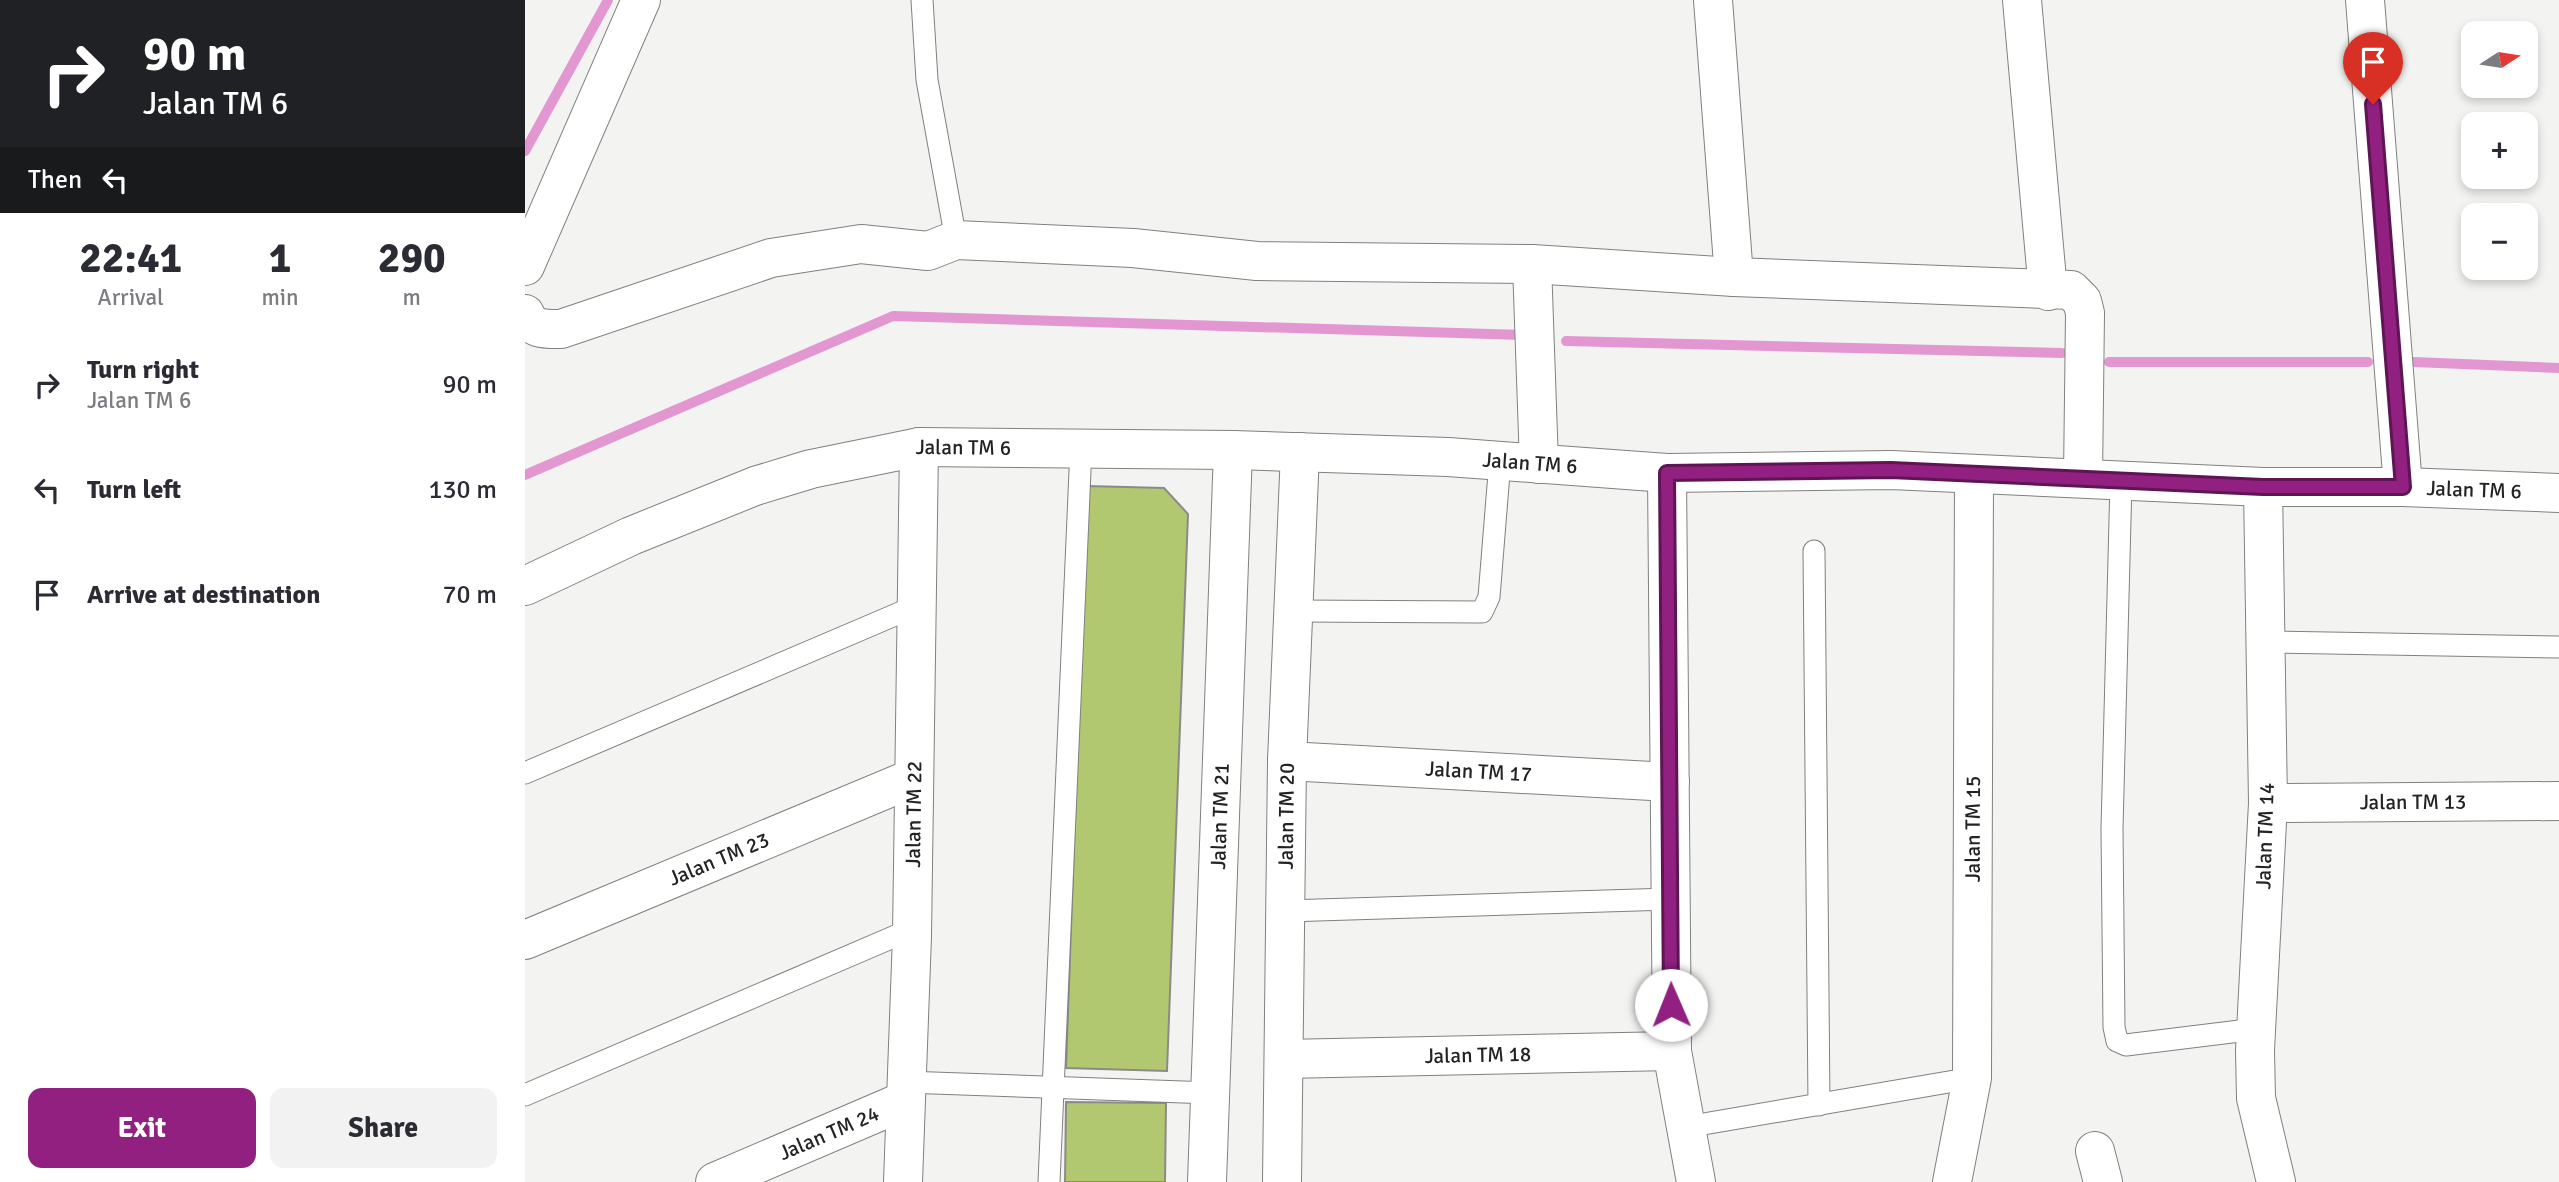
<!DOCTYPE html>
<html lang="en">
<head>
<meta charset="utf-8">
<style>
  body { margin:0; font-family:Signika,sans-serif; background:#f2f2f3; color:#2b2b33; height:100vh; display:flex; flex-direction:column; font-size:26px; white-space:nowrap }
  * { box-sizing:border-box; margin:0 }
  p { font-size:23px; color:#7c7c81 }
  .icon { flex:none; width:38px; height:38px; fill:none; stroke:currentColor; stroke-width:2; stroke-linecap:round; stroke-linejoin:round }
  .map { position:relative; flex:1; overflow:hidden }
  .drawer { display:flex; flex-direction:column; background:#fff; width:525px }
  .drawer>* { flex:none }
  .hud { background:#202124; color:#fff; overflow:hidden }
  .needle { width:46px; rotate:78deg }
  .fabs { position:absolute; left:1936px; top:21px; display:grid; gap:14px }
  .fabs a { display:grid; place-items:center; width:77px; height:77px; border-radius:14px; background:#fff; box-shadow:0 4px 10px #0003; font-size:35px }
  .pin { position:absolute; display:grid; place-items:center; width:60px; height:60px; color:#fff; margin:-72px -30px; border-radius:50% 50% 50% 0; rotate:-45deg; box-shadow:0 0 7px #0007 }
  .pin .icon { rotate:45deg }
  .me { position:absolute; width:77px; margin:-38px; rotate:359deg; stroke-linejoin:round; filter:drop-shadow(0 0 5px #0008) }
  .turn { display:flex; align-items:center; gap:24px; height:147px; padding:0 28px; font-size:32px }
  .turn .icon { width:91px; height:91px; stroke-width:2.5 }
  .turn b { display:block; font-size:49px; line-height:60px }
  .then { display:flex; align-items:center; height:66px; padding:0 28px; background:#0003; gap:14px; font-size:26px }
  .eta { display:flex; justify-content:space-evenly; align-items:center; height:119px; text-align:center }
  .eta b { font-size:42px; font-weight:700; line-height:49px }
  .action { display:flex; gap:14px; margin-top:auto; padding:14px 28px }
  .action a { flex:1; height:80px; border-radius:14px; background:#912081; color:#fff; font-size:28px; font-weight:700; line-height:80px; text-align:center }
  .action a+a { background:#f2f2f3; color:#2b2b33 }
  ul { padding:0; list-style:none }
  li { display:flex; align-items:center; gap:21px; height:105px; padding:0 28px }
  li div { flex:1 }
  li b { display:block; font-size:26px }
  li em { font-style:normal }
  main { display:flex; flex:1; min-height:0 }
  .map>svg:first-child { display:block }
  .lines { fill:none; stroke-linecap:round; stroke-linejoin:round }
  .stream { stroke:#e297d1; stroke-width:10 }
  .building { fill:#b1c870; stroke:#8a8b88; stroke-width:2 }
  .service-casing { stroke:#80817e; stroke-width:23 }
  .minor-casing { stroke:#80817e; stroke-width:40 }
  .service { stroke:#fff; stroke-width:21 }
  .minor { stroke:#fff; stroke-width:38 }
  .route-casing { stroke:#5e1554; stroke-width:18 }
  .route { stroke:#912081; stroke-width:12 }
  .labels { text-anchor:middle; stroke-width:5; stroke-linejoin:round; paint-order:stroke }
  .street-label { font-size:21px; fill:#232322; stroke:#fff }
</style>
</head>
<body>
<main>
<section class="drawer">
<div class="hud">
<div class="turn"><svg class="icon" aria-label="right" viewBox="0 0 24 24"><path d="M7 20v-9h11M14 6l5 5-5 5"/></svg><div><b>90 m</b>Jalan TM 6</div></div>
<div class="then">Then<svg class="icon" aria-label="left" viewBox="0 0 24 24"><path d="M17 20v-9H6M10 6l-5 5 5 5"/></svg></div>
</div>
<div class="eta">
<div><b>22:41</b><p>Arrival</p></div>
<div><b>1</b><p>min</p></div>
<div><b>290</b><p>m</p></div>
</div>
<ul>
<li><svg class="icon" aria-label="right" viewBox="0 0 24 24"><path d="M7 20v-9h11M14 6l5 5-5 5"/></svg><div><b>Turn right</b><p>Jalan TM 6</p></div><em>90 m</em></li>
<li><svg class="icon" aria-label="left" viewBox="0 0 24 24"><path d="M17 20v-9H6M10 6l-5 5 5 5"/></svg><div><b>Turn left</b></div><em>130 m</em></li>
<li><svg class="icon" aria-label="arrive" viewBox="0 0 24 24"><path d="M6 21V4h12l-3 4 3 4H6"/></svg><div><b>Arrive at destination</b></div><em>70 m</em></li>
</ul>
<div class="action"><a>Exit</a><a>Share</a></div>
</section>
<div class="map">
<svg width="2034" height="1182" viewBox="0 0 2034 1182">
  <rect width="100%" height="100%" fill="#f3f4f1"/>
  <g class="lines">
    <g class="stream">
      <path d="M0,151L83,0"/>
      <path d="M1041,341L1537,353"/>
      <path d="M1584,362H1843"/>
      <path d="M1889,362L2034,368"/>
      <path d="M0,475L368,316L998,335"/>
    </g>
  </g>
  <g class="building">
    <path d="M562,486L639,488L663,514L642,1071L541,1068Z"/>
    <path d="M541,1102L641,1103L640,1182H540Z"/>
  </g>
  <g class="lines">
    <defs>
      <g id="service">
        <path d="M397,0L402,80L431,240"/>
        <path d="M1596,481L1587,829L1589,1027L1592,1041L1601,1045L1731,1029"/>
        <path d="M1289,551L1294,1105"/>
        <path d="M769,611L957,612L964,597L975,461"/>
        <path d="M1742,642L2034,647"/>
        <path d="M0,773L391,606"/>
        <path d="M761,911L1145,899"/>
        <path d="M380,1082L686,1093"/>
        <path d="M0,1095L387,929"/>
        <path d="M1161,1127L1447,1078"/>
        <path d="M524,1182L556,448"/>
      </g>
      <g id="minor">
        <path d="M1188,0L1209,277"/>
        <path d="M1497,0L1523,291"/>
        <path d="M1840,0L1878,487"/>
        <path d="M1007,264L1014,464"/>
        <path d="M0,266L116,0"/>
        <path d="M0,314C7,330 19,329 36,329L246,258L336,244L403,251L431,240L608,248L732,261L1007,264L1209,277L1546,290L1557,301L1560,313L1558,478"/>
        <path d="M1142,473L1147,1051L1171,1182"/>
        <path d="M1738,487L1743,803L1730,1050L1731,1098L1751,1182"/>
        <path id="s1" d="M0,586L106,536L230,486L286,469L394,447L708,450L923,457L1142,473L1366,470L1738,487H1878L2034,493"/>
        <path id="s2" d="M762,761L1145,782"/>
        <path id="s3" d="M1743,803L2034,801"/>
        <path id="s4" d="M0,940L388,778"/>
        <path id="s5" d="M759,1059L1147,1051"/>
        <path d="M1570,1151L1578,1182"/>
        <path id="s6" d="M190,1182L379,1101"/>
        <path id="s7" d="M378,1182L387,936L394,447"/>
        <path id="s8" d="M682,1182L708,450"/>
        <path id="s9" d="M757,1182L762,761L775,452"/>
        <path id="s10" d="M1427,1182L1447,1078L1449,474"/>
      </g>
    </defs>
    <use href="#service" class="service-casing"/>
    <use href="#minor" class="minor-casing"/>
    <use href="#service" class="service"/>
    <use href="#minor" class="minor"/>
  </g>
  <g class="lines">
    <defs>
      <path id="route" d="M1146,1005L1142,473L1366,470L1738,487H1878L1848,104"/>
    </defs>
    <use href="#route" class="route-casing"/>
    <use href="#route" class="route"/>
  </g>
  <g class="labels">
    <g class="street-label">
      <text dy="7" stroke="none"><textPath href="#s1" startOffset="464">Jalan TM 6</textPath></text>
      <text dy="7" stroke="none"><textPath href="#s1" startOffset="1031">Jalan TM 6</textPath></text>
      <text dy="7" stroke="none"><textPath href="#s1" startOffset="1976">Jalan TM 6</textPath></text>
      <text dy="7" stroke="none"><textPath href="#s2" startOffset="192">Jalan TM 17</textPath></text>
      <text dy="7" stroke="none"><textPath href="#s3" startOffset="145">Jalan TM 13</textPath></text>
      <text dy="7" stroke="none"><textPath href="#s7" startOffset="368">Jalan TM 22</textPath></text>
      <text dy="7" stroke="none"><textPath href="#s8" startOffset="366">Jalan TM 21</textPath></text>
      <text dy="7" stroke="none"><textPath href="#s9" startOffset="366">Jalan TM 20</textPath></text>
      <text dy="7" stroke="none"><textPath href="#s10" startOffset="355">Jalan TM 15</textPath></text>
      <text transform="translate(1740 836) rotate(-88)" y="7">Jalan TM 14</text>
      <text dy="7" stroke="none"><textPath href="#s4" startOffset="210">Jalan TM 23</textPath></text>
      <text dy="7" stroke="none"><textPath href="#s5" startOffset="194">Jalan TM 18</textPath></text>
      <text dy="7" stroke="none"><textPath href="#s6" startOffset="124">Jalan TM 24</textPath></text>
    </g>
  </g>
</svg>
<div class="fabs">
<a><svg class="needle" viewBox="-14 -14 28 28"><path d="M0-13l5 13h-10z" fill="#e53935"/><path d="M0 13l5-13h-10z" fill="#7c7c81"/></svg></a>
<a>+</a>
<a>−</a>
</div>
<div class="pin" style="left:1848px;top:104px;background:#d93025"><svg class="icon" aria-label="arrive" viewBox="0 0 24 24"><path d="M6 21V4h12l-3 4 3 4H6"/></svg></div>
<svg class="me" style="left:1146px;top:1005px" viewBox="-20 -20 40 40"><circle r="19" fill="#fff"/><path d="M0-13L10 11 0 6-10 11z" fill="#912081"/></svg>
</div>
</main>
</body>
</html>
